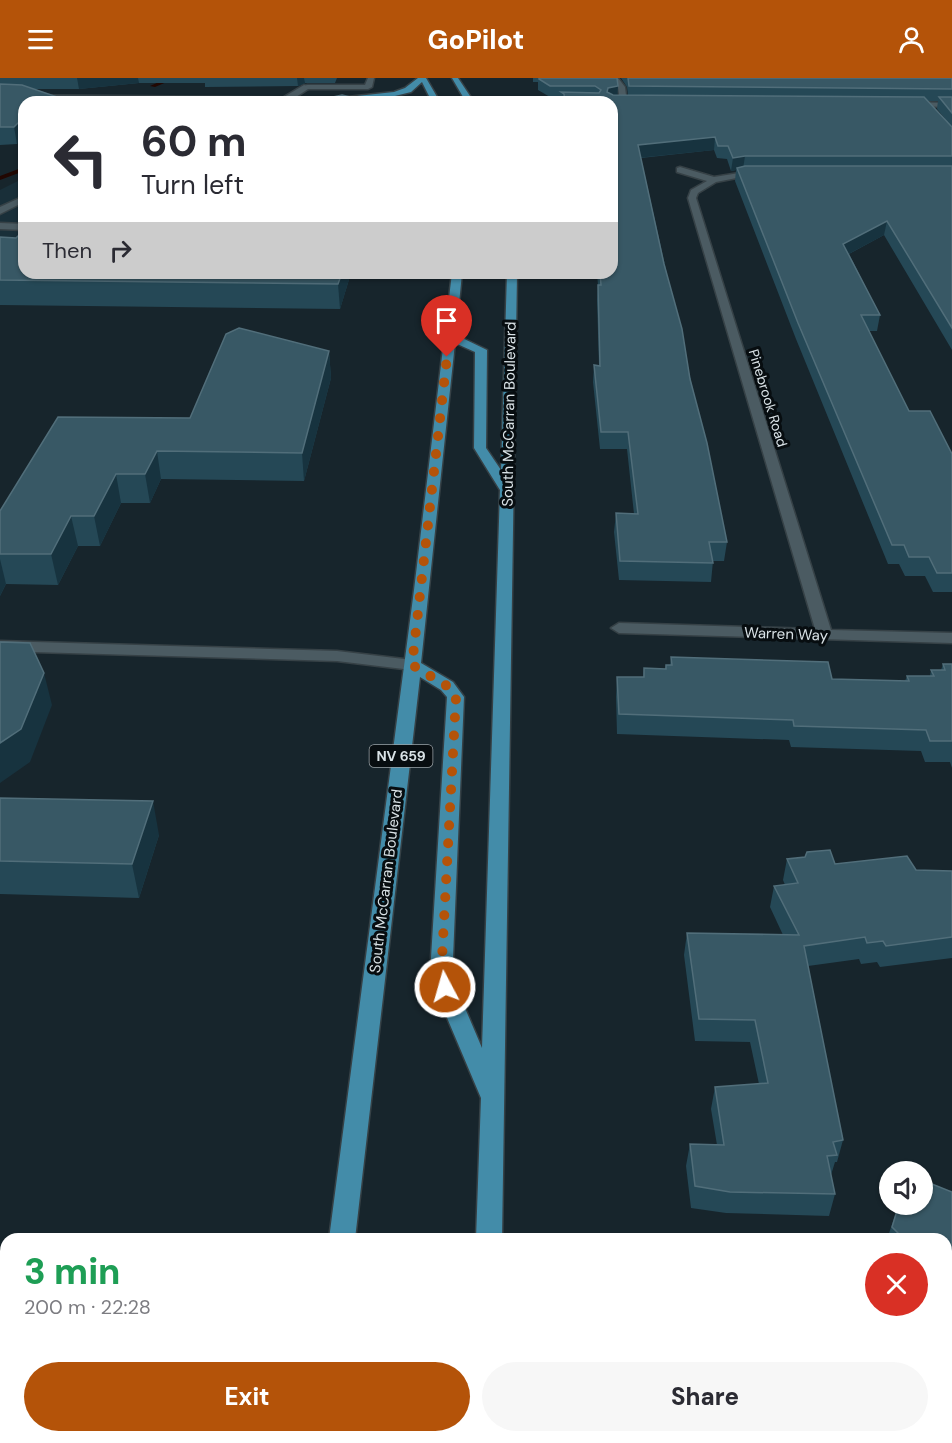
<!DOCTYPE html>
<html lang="en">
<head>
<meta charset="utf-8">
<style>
  body { margin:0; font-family:"DM Sans",sans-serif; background:#f7f7f7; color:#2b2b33; height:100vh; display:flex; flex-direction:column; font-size:22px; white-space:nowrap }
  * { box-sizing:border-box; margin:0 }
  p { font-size:20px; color:#7c7c81 }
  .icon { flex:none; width:33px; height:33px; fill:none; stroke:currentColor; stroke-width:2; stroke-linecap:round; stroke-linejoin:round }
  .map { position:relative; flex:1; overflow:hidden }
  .side { position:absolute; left:0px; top:1155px; width:952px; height:210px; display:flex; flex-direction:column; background:#fff; border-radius:18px 18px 0 0; box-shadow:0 2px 4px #0004 }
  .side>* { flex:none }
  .banner { position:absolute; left:18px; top:18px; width:600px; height:183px; border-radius:18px; box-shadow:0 2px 4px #0004; background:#fff; color:#2b2b33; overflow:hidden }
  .controls { position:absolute; left:879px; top:1083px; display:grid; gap:12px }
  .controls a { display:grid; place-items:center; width:54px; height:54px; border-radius:50%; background:#fff; box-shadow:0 2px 4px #0004; font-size:30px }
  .pin { position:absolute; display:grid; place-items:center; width:51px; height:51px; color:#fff; margin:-62px -26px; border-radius:50% 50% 50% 0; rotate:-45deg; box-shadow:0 0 6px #0007 }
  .pin .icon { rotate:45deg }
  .me { position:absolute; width:66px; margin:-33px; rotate:354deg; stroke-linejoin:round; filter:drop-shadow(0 0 4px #0008) }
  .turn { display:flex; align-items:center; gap:21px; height:126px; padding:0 24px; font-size:27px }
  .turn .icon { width:78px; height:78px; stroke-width:2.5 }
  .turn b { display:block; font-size:42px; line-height:51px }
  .then { display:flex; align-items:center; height:57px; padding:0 24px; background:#0003; gap:12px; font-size:22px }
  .round { display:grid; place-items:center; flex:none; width:63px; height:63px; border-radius:32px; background:#f7f7f7 }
  .headline { display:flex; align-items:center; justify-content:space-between; height:102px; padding:0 24px }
  h1 { font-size:36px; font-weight:800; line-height:45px; color:#1e9e55 }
  .action { display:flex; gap:12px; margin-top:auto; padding:12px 24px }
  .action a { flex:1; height:69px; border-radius:36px; background:#b45309; color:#fff; font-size:24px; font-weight:800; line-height:69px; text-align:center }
  .action a+a { background:#f7f7f7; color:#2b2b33 }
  header { display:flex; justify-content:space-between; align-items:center; height:78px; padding:0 24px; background:#b45309; color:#fff; font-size:27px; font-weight:800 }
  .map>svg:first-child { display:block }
  .built { fill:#192f39 }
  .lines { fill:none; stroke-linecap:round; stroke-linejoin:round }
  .stream { fill:#220702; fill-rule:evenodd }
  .lane-casing { stroke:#364146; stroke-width:3 }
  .street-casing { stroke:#364146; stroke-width:3 }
  .secondary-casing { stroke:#364146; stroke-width:3 }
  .primary-casing { stroke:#364146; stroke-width:3 }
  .lane { fill:#4b5b62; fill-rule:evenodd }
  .street { fill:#4b5b62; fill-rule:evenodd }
  .secondary { fill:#4b5b62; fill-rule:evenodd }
  .primary { fill:#438ca9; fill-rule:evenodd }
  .wall { fill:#254856; fill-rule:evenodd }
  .shaded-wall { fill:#17333f }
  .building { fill:#385865; stroke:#516e7a; stroke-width:1.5 }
  .route { stroke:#b45309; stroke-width:10; stroke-dasharray:0 18 }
  .labels { text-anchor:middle; stroke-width:6; stroke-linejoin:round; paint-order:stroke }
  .far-street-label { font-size:14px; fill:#d9e2e6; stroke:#070d10 }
  .shield { fill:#070d10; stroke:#9aa2a6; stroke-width:1.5 }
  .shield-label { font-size:14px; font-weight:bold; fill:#d9e2e6 }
  .street-label { font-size:15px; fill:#d9e2e6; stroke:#070d10 }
</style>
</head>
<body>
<header><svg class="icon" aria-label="menu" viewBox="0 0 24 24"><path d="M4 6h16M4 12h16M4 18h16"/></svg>GoPilot<svg class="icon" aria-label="person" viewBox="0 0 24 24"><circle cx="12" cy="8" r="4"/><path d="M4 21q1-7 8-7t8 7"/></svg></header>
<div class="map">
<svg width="952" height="1365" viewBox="0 0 952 1365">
  <rect width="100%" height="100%" fill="#17252c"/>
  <g class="built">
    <path d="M24,100V161H0V112Z"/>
    <path d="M0,1182H6V1359H230L229,1365H0Z"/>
  </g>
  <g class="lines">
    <g class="stream">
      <path d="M168,0H176L155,9L150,8Z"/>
      <path d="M24,89V93L0,102V98Z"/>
    </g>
    <defs>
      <g id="lane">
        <path d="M368,0H374L372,9L368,11H307L303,9L307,7H365Z"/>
        <path d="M24,118V124L0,136V129Z"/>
        <path d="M0,145L24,146V152L0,151Z"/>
        <path d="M0,563L337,573L412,582L420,587L412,592L337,583L0,573Z"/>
      </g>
      <g id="street">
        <path d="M611,0H618L625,9L627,26L620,24L618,9Z"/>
        <path d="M304,7L311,9L290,23H284V19Z"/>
        <path d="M680,89L714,99L758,92L762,95L716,104L698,115L696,120L831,552L952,555V565L619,555L611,550L619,545L815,551L688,120L691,112L707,103L677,94V90Z"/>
      </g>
      <g id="secondary">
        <path d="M0,17L594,22L598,24L0,21Z"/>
        <path d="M906,24L952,25V29L903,28Z"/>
      </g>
      <g id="primary">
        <path d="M418,0H426L440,24H432L422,4L411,14L395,18L333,23L329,21L394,14L405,10Z"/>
        <path d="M452,0H458L474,24H466Z"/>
        <path d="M452,195H462L456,257L487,272L486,370L501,392L507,195H517L502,1161H476L481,1020L434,909L431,880L447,619L441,612L420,599L355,1161H329L414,512ZM455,265L475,274L474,370L500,412L482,970L456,909L453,880L464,619L453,604L421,585Z"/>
        <path d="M305,1359H333L334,1365H304Z"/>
        <path d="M470,1359H498V1365H468Z"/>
      </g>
    </defs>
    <use href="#lane" class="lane-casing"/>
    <use href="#street" class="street-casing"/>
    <use href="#secondary" class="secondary-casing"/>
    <use href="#primary" class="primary-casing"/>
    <use href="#lane" class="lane"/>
    <use href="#street" class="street"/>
    <use href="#secondary" class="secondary"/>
    <use href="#primary" class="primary"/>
  </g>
  <g class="wall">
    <path d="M0,0H337L335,5H305L298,8L205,9V5H139L79,11H34L66,22L67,24H24L17,66L0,67Z"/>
    <path d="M533,0H617L618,8L617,17H628L627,9L621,0H952V272L884,157L849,176L880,237L877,253H869L909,333L952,376V514H933L925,498H905L899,486H888L796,261L735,103L736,92L731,93L727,81L717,80L714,72L641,80L727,464L724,483H713L711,504L619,502L614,454L616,435L634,436L627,371H600L593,304L594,287L599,288L597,222L598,207L597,195H612V24H560L561,19H550L538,12V4H533ZM927,23H938L937,31L946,42Z"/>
    <path d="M0,159L16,160L351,195L340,231L0,227Z"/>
    <path d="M329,273L331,300L304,403L161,401L150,425H121L100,468H78L58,507L6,506L0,518V433Z"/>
    <path d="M671,579L832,601L905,603L907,598H930L931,592H941L943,586H952V690L950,684H925L921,673L791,669L789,662L617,656L616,619L617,599H643L644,590L665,591L666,587H670Z"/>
    <path d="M0,720L159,757L139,820L0,816Z"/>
    <path d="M787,781L916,792L952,793V880L880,889L877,884L861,886L859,881L808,888L843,1062L837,1084H835L831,1097L835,1116L829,1138L726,1135L691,1130L686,1088L690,1066L717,1067L711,1031L715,1009L759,1006L750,964L695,963L684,877L687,855L783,857L770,829L774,808L785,807L783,802Z"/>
    <path d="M952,1114V1294L946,1307V1161H887L899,1126Z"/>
  </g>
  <g class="shaded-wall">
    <path d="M77,0H138L139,5L79,11Z"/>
    <path d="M297,0H304L305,5L298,8Z"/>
    <path d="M618,8L617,20L606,24L608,10Z"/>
    <path d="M24,39V60L17,66L14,49Z"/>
    <path d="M715,59L714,72L637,80L638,67Z"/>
    <path d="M745,78L743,91L737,90L736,92L731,93L733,80Z"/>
    <path d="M887,143L884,157L841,180L843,166Z"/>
    <path d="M342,195H351L340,231L338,206Z"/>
    <path d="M329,273L331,300L304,403L302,375Z"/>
    <path d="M157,373L161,401L150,425L145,396Z"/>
    <path d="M116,396L121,425L100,468L94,438Z"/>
    <path d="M71,438L78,468L58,507L51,476Z"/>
    <path d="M0,481L6,506L0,518Z"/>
    <path d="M44,595L52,627L30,684L0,705V665Z"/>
    <path d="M153,723L159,757L139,820L132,786Z"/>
  </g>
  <g class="building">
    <path d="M539,0H617L618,8L608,10L607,14L613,17L924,19L952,49V78H745L733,80L728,68H718L715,59L638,67L664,186L682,251L690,301L707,365L727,464H709L713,485L620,483L616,435L638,436L628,354H601L594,287L600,288L598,207H601L600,195H612V24H565L564,16L561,14L599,15L601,12L595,8H550L539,1Z"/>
    <path d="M628,0H952V11L629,8Z"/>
    <path d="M0,6L22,7L66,22V24H24V39L14,49H0Z"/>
    <path d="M342,17L371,24H310Z"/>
    <path d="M939,19H952V35Z"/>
    <path d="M745,88H952V250L887,143L843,166L880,237H861L909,333H930L952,376V495H937L929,479H909L904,467H892L798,245L737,90Z"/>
    <path d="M18,158H24V195H342L338,206L0,202V159L16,160Z"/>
    <path d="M239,250L329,273L302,375L157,373L145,396H116L94,438H71L51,476H0V433L58,339L190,340L226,256Z"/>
    <path d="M0,564L30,565L44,595L21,651L0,665Z"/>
    <path d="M671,579L828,584L832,601L909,603L907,598H934L931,592H945L943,586H952V663H930L926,652L794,648L793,642L619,636L617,599H644V590L666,591V587H672Z"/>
    <path d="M0,720L153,723L132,786L0,783Z"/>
    <path d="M830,772L835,786L907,778L916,792L952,793V859L886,868L883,863L867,865L865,859L804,868L843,1062L833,1064L837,1077L827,1078L835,1116L730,1114L695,1108L690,1066L724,1067L715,1009L768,1005L755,942L699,941L687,855L799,857L774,808L798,805L787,781L805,779L807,774Z"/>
    <path d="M922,1102L952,1114V1290L946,1287V1161H904L892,1149L899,1126H922Z"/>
  </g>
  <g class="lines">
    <path class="route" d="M445,909L442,880L456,619L447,608L412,587L447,279"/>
  </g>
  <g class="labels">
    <g class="far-street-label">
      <text transform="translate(768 320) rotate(73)" y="5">Pinebrook Road</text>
    </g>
    <rect class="shield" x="369.5" y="667" width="63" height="22" rx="4.5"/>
    <g class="shield-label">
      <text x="401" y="683">NV 659</text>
    </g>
    <g class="street-label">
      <text transform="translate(509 336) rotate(-89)" y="5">South McCarran Boulevard</text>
      <text transform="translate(786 556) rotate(2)" y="5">Warren Way</text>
      <text transform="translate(386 803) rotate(-83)" y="5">South McCarran Boulevard</text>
    </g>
  </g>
</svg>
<div class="controls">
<a><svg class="icon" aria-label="sound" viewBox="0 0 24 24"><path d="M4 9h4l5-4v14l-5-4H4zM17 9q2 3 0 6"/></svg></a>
</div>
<div class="pin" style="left:447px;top:279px;background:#d93025"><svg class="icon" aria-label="arrive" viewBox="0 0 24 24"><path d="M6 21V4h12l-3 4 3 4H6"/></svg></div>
<svg class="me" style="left:445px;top:909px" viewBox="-20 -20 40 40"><circle r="17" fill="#b45309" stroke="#fff" stroke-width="3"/><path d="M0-11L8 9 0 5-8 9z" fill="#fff"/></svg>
<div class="banner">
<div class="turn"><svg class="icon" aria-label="left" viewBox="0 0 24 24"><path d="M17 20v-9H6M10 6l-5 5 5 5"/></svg><div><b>60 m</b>Turn left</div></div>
<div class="then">Then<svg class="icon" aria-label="right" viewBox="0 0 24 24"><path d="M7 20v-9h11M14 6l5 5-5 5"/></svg></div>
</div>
<section class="side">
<div class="headline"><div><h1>3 min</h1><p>200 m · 22:28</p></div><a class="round" style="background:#d93025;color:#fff"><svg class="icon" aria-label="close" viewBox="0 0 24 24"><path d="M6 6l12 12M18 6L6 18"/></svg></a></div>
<div class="action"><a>Exit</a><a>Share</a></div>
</section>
</div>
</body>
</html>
